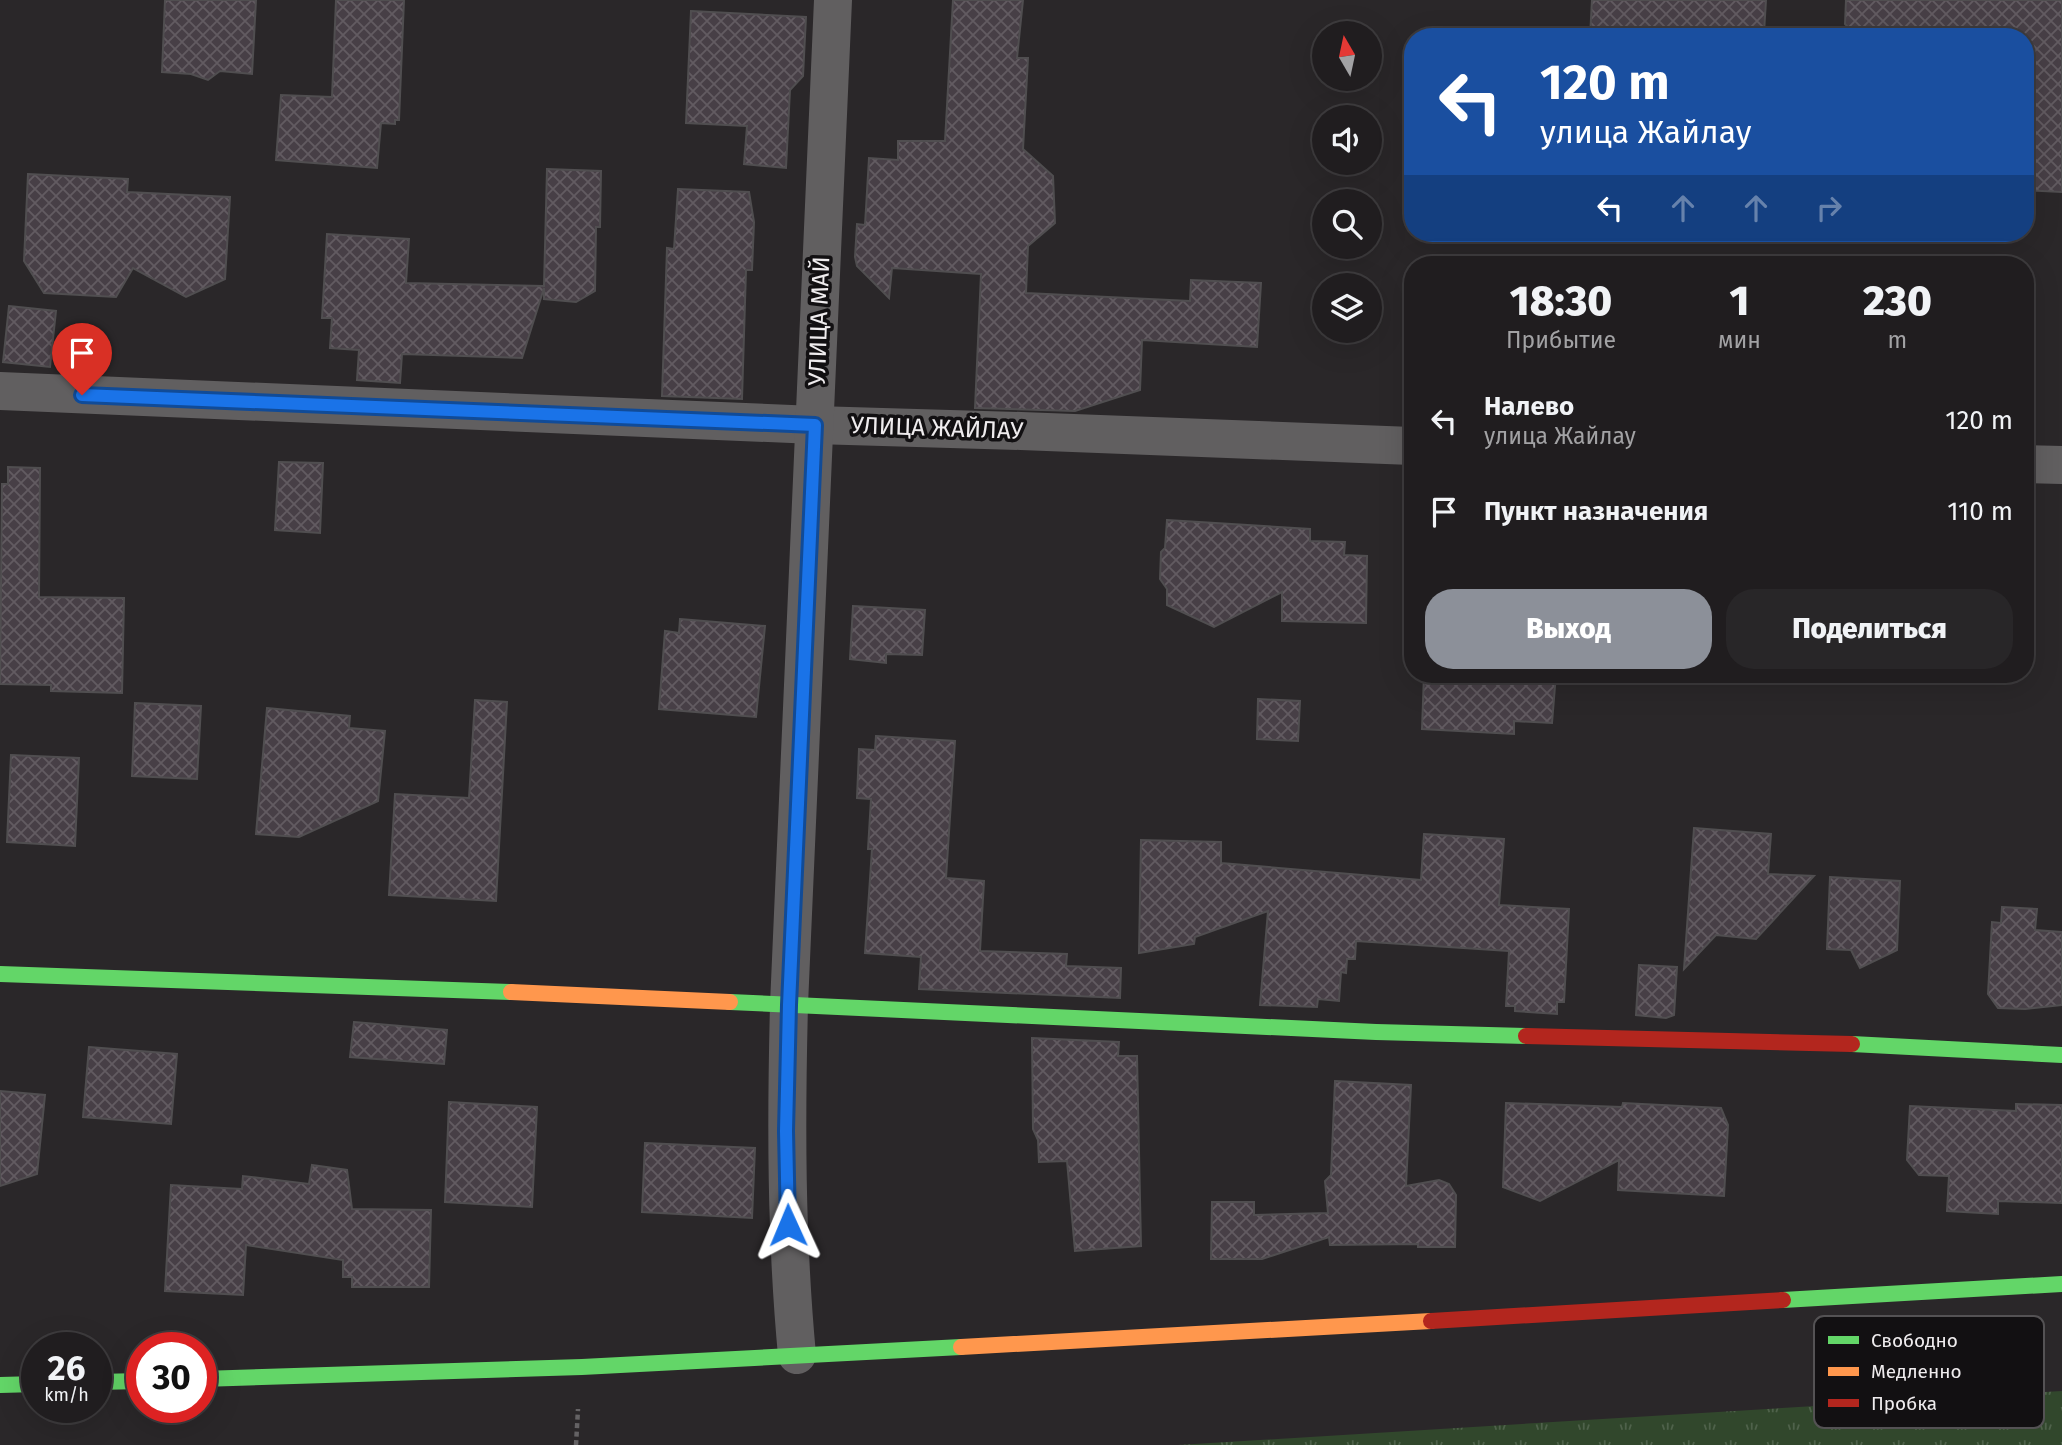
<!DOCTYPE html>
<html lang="ru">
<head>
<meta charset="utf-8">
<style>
  body { margin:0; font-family:"Fira Sans",sans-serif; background:#282628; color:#f1f3f6; height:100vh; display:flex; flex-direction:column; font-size:26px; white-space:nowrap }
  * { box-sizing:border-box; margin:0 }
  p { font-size:23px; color:#a2a2a4 }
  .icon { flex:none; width:38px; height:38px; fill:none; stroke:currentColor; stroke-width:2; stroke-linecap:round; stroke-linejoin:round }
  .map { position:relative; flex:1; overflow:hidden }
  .side { position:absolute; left:1404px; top:256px; width:630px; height:427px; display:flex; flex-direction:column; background:#201d1f; border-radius:28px; box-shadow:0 7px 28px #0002,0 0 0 2px #3d3b3d }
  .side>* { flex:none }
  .top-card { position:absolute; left:1404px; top:28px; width:630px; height:214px; border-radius:28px; box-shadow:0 7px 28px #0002,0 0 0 2px #3d3b3d; background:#1a4fa0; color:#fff; overflow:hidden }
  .needle { width:46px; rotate:351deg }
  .controls { position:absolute; left:1312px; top:21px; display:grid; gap:14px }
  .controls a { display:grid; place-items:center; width:70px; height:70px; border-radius:50%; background:#201d1f; box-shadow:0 7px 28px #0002,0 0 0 2px #3d3b3d; font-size:35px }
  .speed { position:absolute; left:21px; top:1332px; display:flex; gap:14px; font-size:35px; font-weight:700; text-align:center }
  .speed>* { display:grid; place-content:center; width:91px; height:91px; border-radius:50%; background:#201d1f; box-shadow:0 7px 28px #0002,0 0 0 2px #3d3b3d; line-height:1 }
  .speed small { font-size:18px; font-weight:400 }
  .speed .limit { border:10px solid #d22; background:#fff; color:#111 }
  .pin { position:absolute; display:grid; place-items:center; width:60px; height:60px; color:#fff; margin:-72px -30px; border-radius:50% 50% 50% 0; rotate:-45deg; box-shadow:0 0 7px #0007 }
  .pin .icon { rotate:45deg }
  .me { position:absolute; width:77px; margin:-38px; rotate:359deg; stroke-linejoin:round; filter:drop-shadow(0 0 5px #0008) }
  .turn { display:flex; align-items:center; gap:24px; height:147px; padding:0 21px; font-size:32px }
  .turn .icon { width:91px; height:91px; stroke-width:2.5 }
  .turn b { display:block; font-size:49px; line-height:60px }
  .lanes { display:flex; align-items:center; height:66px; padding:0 21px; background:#0003; justify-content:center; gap:35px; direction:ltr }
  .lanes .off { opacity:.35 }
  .eta { display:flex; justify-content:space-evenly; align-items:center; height:119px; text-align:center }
  .eta b { font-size:42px; font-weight:800; line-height:49px }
  .primary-button { display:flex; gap:14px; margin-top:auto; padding:14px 21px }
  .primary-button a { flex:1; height:80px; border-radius:28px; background:#8c9099; color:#fff; font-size:28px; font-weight:800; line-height:80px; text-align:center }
  .primary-button a+a { background:#282628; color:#f1f3f6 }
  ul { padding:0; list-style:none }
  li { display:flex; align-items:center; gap:21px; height:91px; padding:0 21px }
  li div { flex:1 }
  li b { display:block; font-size:26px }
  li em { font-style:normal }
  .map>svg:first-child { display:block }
  .grass { fill:url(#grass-tufts) }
  .building { fill:url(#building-cross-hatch); stroke:#504e50; stroke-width:2 }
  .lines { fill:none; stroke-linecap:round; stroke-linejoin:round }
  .path { stroke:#646264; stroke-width:4.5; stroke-dasharray:5 3.5; stroke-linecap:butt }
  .street { stroke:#615f60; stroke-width:38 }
  .fast { stroke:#63d668; stroke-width:16 }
  .slow { stroke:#ff974d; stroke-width:16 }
  .jam { stroke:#b3261e; stroke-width:16 }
  .route-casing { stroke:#114b97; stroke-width:18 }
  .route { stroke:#1a73e8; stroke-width:12 }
  .labels { text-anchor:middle; stroke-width:7; stroke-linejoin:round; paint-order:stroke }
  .street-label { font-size:24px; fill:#efecee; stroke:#121012 }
  .key { fill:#121012; stroke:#545254; stroke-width:2 }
  .key-label { font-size:19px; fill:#efecee }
</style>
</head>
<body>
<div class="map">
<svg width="2062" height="1445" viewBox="0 0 2062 1445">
  <defs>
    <pattern id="grass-tufts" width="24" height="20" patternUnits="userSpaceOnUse" patternTransform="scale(1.75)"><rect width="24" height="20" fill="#31472c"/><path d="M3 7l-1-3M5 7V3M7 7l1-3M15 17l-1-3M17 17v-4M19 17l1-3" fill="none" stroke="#4f624b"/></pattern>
    <pattern id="building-cross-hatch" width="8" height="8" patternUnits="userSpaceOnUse" patternTransform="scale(1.75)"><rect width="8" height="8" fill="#473f46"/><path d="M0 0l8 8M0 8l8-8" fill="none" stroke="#625b61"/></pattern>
  </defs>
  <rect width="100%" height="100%" fill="#2a2729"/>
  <path class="grass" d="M2062,1391V1445H1178Z"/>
  <g class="building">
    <path d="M165,0H256L252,74L220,71L208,80L191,74L162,72Z"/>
    <path d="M336,0H404L399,120H395V124L381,123L377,168L276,160L281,95L332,97Z"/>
    <path d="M953,0H1023L1017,58H1028L1023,149L1053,176L1055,223L1028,246L1026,293L1190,301L1191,280L1261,283L1257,347L1142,340L1140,390L1075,411L975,408L981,274L892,268L889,298L857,266L855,257L857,224L865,225L869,158L898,160V141H945Z"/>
    <path d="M1592,0H1766L1764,33L1708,31V37H1590Z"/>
    <path d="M1846,0H2062V192L2025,190V37H1858L1845,24Z"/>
    <path d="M691,11L806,17L803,76L790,90L786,168L744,164L747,126L686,123Z"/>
    <path d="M547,169L601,171L600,227H596L595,291L576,302L544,299V288L522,358L402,354L400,383L357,380L359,350L330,348L332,318H322L327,234L409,239L406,283L544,286Z"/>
    <path d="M28,174L128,179L127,192L230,197L225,279L186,297L133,268L116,297L44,293L24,261Z"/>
    <path d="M678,189L749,192L754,222L752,270H746L742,399L662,396L667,248L674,249Z"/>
    <path d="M9,306L56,311L50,367L3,362Z"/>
    <path d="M279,462L323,463L320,533L275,530Z"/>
    <path d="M8,467L40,468L39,597L124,598L122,693L51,691V685L0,684L2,484H8Z"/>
    <path d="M1167,520L1310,529V541L1345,542L1344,555L1367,556L1366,623L1282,621V592L1214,627L1167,605V589L1160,579L1161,552L1165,548Z"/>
    <path d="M853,606L925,610L922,655L886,654V663L850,659Z"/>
    <path d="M680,619L765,626L756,717L659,709L665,631L679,633Z"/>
    <path d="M1424,674H1556L1552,723L1514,721V734L1422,729Z"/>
    <path d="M1258,699L1300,701L1298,741L1257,739Z"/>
    <path d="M475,700L507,702L496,901L389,895L395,794L469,798Z"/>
    <path d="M135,703L201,706L197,779L132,776Z"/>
    <path d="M267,708L350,716L349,728L385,731L378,801L299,837L256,834Z"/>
    <path d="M876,736L955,741L946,878L984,881L980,951L1067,954L1066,966L1121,968L1120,998L919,989L921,957L865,953L872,849H868L871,799L857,798L859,749L875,750Z"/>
    <path d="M11,755L79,758L75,846L7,842Z"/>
    <path d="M1694,828L1771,834L1768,874L1814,876L1756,939L1716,935L1684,969Z"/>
    <path d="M1424,834L1504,839L1499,905L1569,909L1564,1002H1557V1014L1515,1011V1006H1506L1509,951L1356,941L1355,959H1347L1346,973L1341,972L1339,1001L1318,999L1317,1007L1260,1005L1268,911L1195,937L1194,944L1139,953L1141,840L1221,842V863L1421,880Z"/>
    <path d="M1830,877L1900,881L1897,950L1860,968L1851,950L1827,949Z"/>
    <path d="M2002,907L2037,909L2035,930L2062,932V1005L2025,1009L1998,1008L1988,994L1992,922L2001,923Z"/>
    <path d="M1639,965L1677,967L1674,1015L1666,1018L1636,1015Z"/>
    <path d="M354,1022L447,1030L444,1064L350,1057Z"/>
    <path d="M1032,1038L1119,1042L1118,1056H1137L1141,1246L1075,1251L1067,1161L1039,1162L1038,1140L1033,1129Z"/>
    <path d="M89,1047L177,1054L171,1124L83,1117Z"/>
    <path d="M1335,1081L1411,1085L1406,1186L1439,1180L1449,1184L1456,1195L1455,1247H1418V1244L1330,1245L1329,1237L1262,1259H1211L1212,1202H1254V1215L1328,1213L1325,1181L1331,1175Z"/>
    <path d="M0,1091L45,1095L37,1174L0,1186Z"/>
    <path d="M449,1102L537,1107L532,1207L445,1202Z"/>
    <path d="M1506,1103L1622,1107L1623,1103L1721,1108L1728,1125L1724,1196L1618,1190L1619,1160L1540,1201L1503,1187Z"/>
    <path d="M2016,1104L2062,1105V1203L1998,1201V1214L1947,1211L1949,1176L1919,1175L1907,1160L1910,1106L2016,1111Z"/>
    <path d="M645,1143L755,1148L752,1218L642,1212Z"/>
    <path d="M312,1165L347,1170L352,1209L431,1210L429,1287H352V1277H343V1260L246,1245L243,1295L165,1291L171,1185L242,1189L243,1176L309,1184Z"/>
  </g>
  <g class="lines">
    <path class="path" d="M576,1445L578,1409"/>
    <g class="street">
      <path d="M0,391L815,425L1021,431L1412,446"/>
      <path d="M2025,464L2062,465"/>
      <path d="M797,1355C786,1238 786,1122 789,1005L833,0"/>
    </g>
    <g class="fast">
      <path d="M0,974L511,992"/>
      <path d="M730,1002L1376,1032L1526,1036"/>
      <path d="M1852,1044L2062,1055"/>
      <path d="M1783,1300L2062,1284"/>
      <path d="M201,1379L582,1367L961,1347"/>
      <path d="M96,1382L142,1381"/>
      <path d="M0,1385L37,1384"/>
    </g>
    <g class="slow">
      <path d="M511,992L730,1002"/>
      <path d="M961,1347L1431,1321"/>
    </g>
    <g class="jam">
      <path d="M1526,1036L1852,1044"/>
      <path d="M1431,1321L1783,1300"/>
    </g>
  </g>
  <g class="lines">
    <defs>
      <path id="route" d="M82,395L815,425L789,1005L786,1131L788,1225"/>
    </defs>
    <use href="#route" class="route-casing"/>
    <use href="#route" class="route"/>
  </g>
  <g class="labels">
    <g class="street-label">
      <text transform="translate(819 321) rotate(-88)" y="8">УЛИЦА МАЙ</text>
      <text transform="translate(937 428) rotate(2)" y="8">УЛИЦА ЖАЙЛАУ</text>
    </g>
  </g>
  <rect x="1814" y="1316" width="230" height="112" rx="10" class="key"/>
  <rect x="1828" y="1336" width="31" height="8" fill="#63d668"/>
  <rect x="1828" y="1367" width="31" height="9" fill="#ff974d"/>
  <rect x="1828" y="1399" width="31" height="8" fill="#b3261e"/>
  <g class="key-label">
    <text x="1871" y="1347">Свободно</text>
    <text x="1871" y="1378">Медленно</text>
    <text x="1871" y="1410">Пробка</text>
  </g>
</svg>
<div class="controls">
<a><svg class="needle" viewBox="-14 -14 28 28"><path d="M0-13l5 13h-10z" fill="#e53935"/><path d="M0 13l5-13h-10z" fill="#a2a2a4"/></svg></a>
<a><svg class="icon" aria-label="sound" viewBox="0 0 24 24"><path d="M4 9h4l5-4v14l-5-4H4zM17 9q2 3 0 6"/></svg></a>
<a><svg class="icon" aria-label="search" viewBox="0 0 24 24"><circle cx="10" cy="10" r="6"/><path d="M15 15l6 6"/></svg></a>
<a><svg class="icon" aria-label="layers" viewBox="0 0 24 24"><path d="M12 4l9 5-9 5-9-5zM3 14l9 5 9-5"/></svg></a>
</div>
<div class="speed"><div>26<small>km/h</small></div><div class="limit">30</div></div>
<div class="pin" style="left:82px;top:395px;background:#d93025"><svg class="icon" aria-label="arrive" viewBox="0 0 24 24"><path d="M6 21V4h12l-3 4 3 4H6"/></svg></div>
<svg class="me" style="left:788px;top:1225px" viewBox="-20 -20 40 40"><path d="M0-17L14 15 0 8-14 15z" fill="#1a73e8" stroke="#fff" stroke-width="4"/></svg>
<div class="top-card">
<div class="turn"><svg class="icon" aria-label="left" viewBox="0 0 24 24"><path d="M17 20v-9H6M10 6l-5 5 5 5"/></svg><div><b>120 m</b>улица Жайлау</div></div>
<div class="lanes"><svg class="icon" aria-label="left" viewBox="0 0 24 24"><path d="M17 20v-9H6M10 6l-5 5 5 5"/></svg><svg class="icon off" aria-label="ahead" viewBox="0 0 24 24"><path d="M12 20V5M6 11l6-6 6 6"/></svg><svg class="icon off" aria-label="ahead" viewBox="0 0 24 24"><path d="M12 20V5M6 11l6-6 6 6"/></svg><svg class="icon off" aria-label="right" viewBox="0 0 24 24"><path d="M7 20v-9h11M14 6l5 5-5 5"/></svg></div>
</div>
<section class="side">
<div class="eta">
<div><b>18:30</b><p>Прибытие</p></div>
<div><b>1</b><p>мин</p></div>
<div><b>230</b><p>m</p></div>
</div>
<ul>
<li><svg class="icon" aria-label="left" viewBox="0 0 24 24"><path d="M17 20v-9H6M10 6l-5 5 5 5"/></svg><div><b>Налево</b><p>улица Жайлау</p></div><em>120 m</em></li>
<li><svg class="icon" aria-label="arrive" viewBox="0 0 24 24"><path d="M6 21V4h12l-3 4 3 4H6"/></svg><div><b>Пункт назначения</b></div><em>110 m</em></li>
</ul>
<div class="primary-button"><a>Выход</a><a>Поделиться</a></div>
</section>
</div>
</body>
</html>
